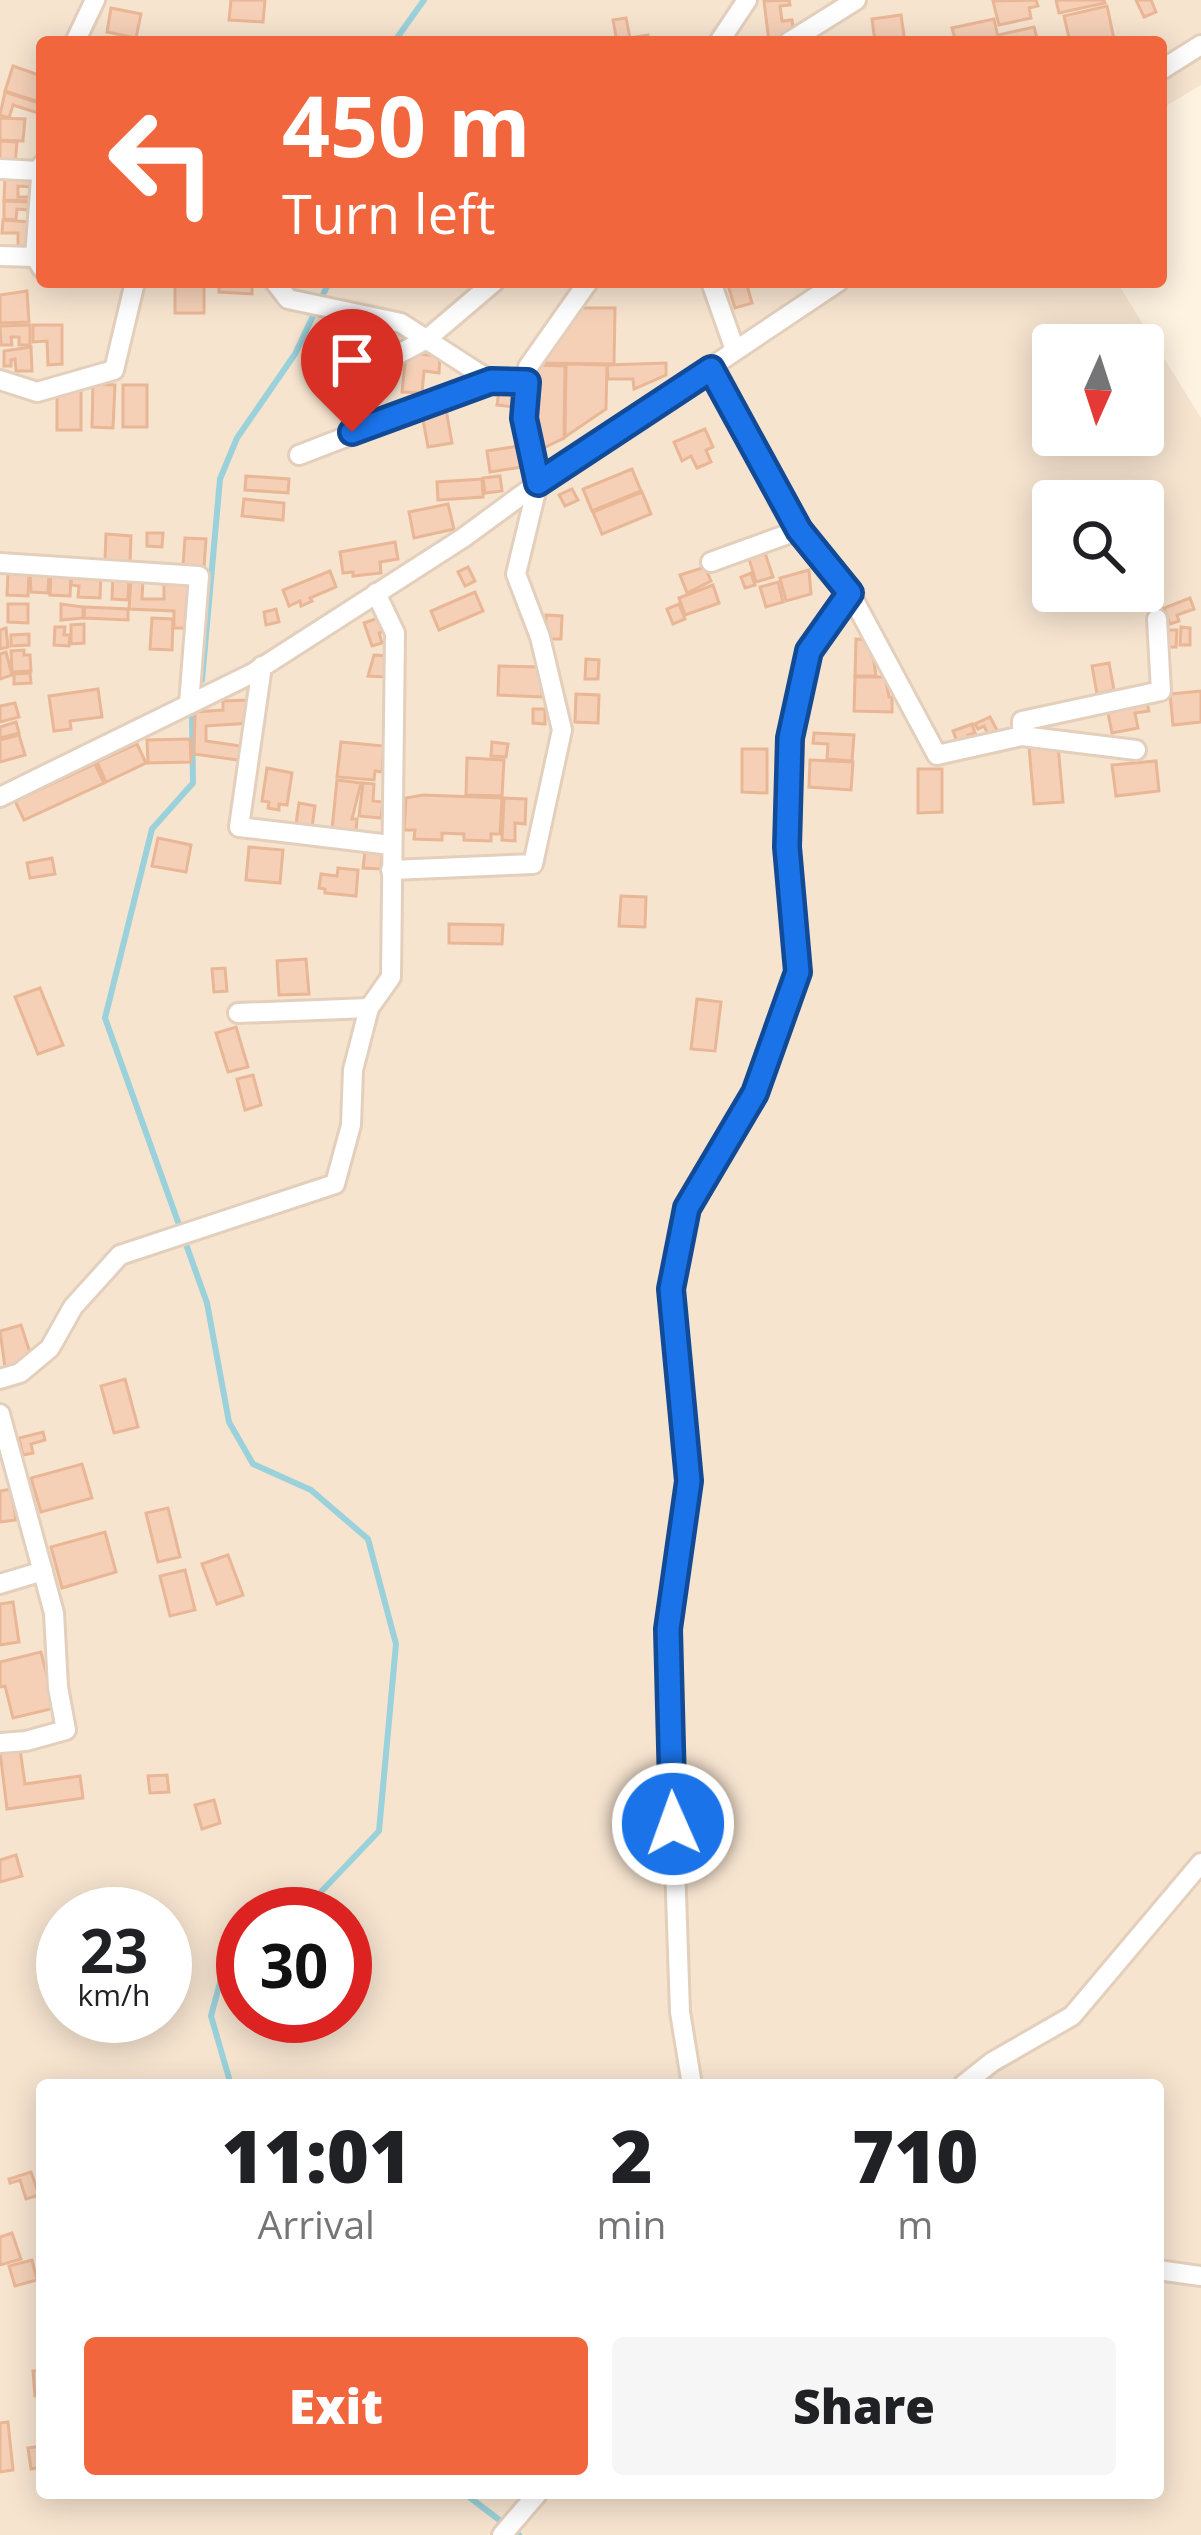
<!DOCTYPE html>
<html lang="en">
<head>
<meta charset="utf-8">
<style>
  body { margin:0; font-family:"Open Sans",sans-serif; background:#f6f6f6; color:#202124; height:100vh; display:flex; flex-direction:column; font-size:45px; white-space:nowrap }
  * { box-sizing:border-box; margin:0 }
  p { font-size:39px; color:#757577 }
  .icon { flex:none; width:66px; height:66px; fill:none; stroke:currentColor; stroke-width:2; stroke-linecap:round; stroke-linejoin:round }
  .map { position:relative; flex:1; overflow:hidden }
  .panel { position:absolute; left:36px; top:2079px; width:1128px; height:420px; display:flex; flex-direction:column; background:#fff; border-radius:12px; box-shadow:0 6px 30px #0003 }
  .panel>* { flex:none }
  .banner { position:absolute; left:36px; top:36px; width:1131px; height:252px; border-radius:12px; box-shadow:0 6px 30px #0003; background:#f1663d; color:#fff; overflow:hidden }
  .needle { width:78px; rotate:183deg }
  .buttons { position:absolute; left:1032px; top:324px; display:grid; gap:24px }
  .buttons a { display:grid; place-items:center; width:132px; height:132px; border-radius:12px; background:#fff; box-shadow:0 6px 30px #0003; font-size:60px }
  .speed { position:absolute; left:36px; top:1887px; display:flex; gap:24px; font-size:60px; font-weight:700; text-align:center }
  .speed>* { display:grid; place-content:center; width:156px; height:156px; border-radius:50%; background:#fff; box-shadow:0 6px 30px #0003; line-height:1 }
  .speed small { font-size:30px; font-weight:400 }
  .speed .limit { border:18px solid #d22; background:#fff; color:#111 }
  .pin { position:absolute; display:grid; place-items:center; width:102px; height:102px; color:#fff; margin:-123px -51px; border-radius:50% 50% 50% 0; rotate:-45deg; box-shadow:0 0 12px #0007 }
  .pin .icon { rotate:45deg }
  .me { position:absolute; width:132px; margin:-66px; rotate:358deg; stroke-linejoin:round; filter:drop-shadow(0 0 9px #0008) }
  .turn { display:flex; align-items:center; gap:42px; height:252px; padding:0 48px; font-size:54px }
  .turn .icon { width:156px; height:156px; stroke-width:2.5 }
  .turn b { display:block; font-size:84px; line-height:102px }
  .eta { display:flex; justify-content:space-evenly; align-items:center; height:204px; text-align:center }
  .eta b { font-size:72px; font-weight:800; line-height:84px }
  .button { display:flex; gap:24px; margin-top:auto; padding:24px 48px }
  .button a { flex:1; height:138px; border-radius:12px; background:#f1663d; color:#fff; font-size:48px; font-weight:800; line-height:138px; text-align:center }
  .button a+a { background:#f6f6f6; color:#202124 }
  .map>svg:first-child { display:block }
  .residential { fill:#f6e4cf; fill-rule:evenodd }
  .lines { fill:none; stroke-linecap:round; stroke-linejoin:round }
  .stream { stroke:#9ad1db; stroke-width:6 }
  .building { fill:#f5d0b7; stroke:#e9b696; stroke-width:3 }
  .minor-casing { stroke:#e3cfbc; stroke-width:24 }
  .minor { stroke:#fff; stroke-width:18 }
  .route-casing { stroke:#114b97; stroke-width:30 }
  .route { stroke:#1a73e8; stroke-width:21 }
</style>
</head>
<body>
<div class="map">
<svg width="1201" height="2535" viewBox="0 0 1201 2535">
  <rect width="100%" height="100%" fill="#fef3e1"/>
  <path class="residential" d="M0,0H1201V85L1161,109V42H42V282H1117L1201,418V2535H0ZM1053,345H1143V435H1053ZM1053,501H1143V591H1053ZM63,1914H165V2016H63ZM243,1914H345V2016H243ZM42,2085H1158V2493H42Z"/>
  <g class="lines">
    <g class="stream">
      <path d="M394,42L424,0"/>
      <path d="M202,680L220,479L237,438L295,354L329,282"/>
      <path d="M192,716L193,783L152,829L105,1018L207,1303L229,1422L253,1464L311,1490L368,1539L396,1644L379,1831L319,1894L286,1914"/>
      <path d="M231,2085L211,2016L229,1949L243,1940"/>
      <path d="M464,2493L519,2535"/>
    </g>
  </g>
  <g class="building">
    <path d="M231,0H265L263,22L229,20Z"/>
    <path d="M789,0L790,5L780,6L782,21L792,20L794,34L783,35V42H769L764,1Z"/>
    <path d="M1036,0L1038,6L1029,8L1031,18L999,25L993,1Z"/>
    <path d="M1056,0H1104L1105,3L1059,13Z"/>
    <path d="M1136,0H1151L1156,12L1144,17Z"/>
    <path d="M1107,6L1114,39L1070,42L1064,16Z"/>
    <path d="M111,8L141,14L136,38L107,32Z"/>
    <path d="M901,15L905,42H875L872,19Z"/>
    <path d="M626,18L630,38L648,35L649,42H617L613,20Z"/>
    <path d="M994,19L999,42H956L952,28Z"/>
    <path d="M1034,27L1038,42H1000L998,35Z"/>
    <path d="M13,66L42,76V103L5,91Z"/>
    <path d="M5,92L42,104L41,114L13,105L9,118L0,115Z"/>
    <path d="M0,118L25,119L23,141L0,140Z"/>
    <path d="M0,141L17,142L15,165L0,164Z"/>
    <path d="M5,176L33,177L32,187L18,186V197H31V201L4,200Z"/>
    <path d="M4,201L29,202V210L17,209L16,220L4,219Z"/>
    <path d="M3,220L30,222L29,249L18,248V233H2Z"/>
    <rect x="175" y="282" width="29" height="31"/>
    <path d="M219,282H252V294L219,292Z"/>
    <path d="M727,282H746L752,303L735,308Z"/>
    <path d="M27,291L29,322L0,323V295Z"/>
    <path d="M576,308H615L614,364L544,363Z"/>
    <path d="M30,325V345H19V337H11L12,345H1L0,326Z"/>
    <path d="M33,325H62V364L48,365L47,341L33,342Z"/>
    <path d="M31,347L32,371H16L15,359L11,360V366H4V351Z"/>
    <path d="M406,353L440,356L439,373L424,371L422,393L402,392Z"/>
    <path d="M666,363V375L634,389L633,379H608L607,365Z"/>
    <path d="M566,364L607,365L606,409L565,437Z"/>
    <path d="M534,365L565,366L564,438L533,453Z"/>
    <path d="M93,384L115,385L113,428L92,427Z"/>
    <rect x="123" y="385" width="24" height="42"/>
    <path d="M57,388L81,389V430H57Z"/>
    <path d="M499,391L516,393L514,407L497,405Z"/>
    <path d="M445,404L452,443L428,447L421,409Z"/>
    <path d="M705,429L713,447L706,450L711,462L697,468L691,456L682,461L674,442Z"/>
    <path d="M525,445L528,466L490,472L487,451Z"/>
    <path d="M632,469L641,491L592,511L583,489Z"/>
    <path d="M246,476L289,479L288,493L245,490Z"/>
    <path d="M500,476L502,491L485,493L483,478Z"/>
    <path d="M482,479L483,497L438,500L437,482Z"/>
    <path d="M572,489L578,500L565,506L559,495Z"/>
    <path d="M642,492L651,514L602,534L593,512Z"/>
    <path d="M244,499L284,503L283,520L242,516Z"/>
    <path d="M448,504L454,529L414,538L409,512Z"/>
    <path d="M147,533H163L162,547L147,546Z"/>
    <path d="M106,534L131,536L130,562L105,561Z"/>
    <path d="M185,538L206,539L204,567L183,565Z"/>
    <path d="M395,542L398,559L380,562L381,573L353,576V572L343,573L340,552Z"/>
    <path d="M763,547L773,577L756,582L747,552Z"/>
    <path d="M468,567L475,581L465,586L458,572Z"/>
    <path d="M705,567L711,581L687,593L680,575Z"/>
    <path d="M809,570L811,594L786,601L780,578Z"/>
    <path d="M8,571H29L28,596L7,595Z"/>
    <path d="M330,571L336,587L310,598L312,601L301,606L300,601L289,606L283,590Z"/>
    <path d="M30,572L49,573L48,593L31,592Z"/>
    <path d="M51,573L71,574L70,596L50,595Z"/>
    <path d="M72,573L101,574L100,598L78,597L79,586L71,585Z"/>
    <path d="M751,573L755,585L745,588L741,577Z"/>
    <path d="M113,575L129,576L128,600L112,599Z"/>
    <path d="M131,578H143L142,599H164V580L188,581L186,628H174V611L129,609Z"/>
    <path d="M778,582L783,602L766,607L760,587Z"/>
    <path d="M713,585L719,603L685,615L679,598Z"/>
    <path d="M475,592L483,611L439,630L431,611Z"/>
    <path d="M1190,598L1194,609L1177,615L1179,621L1170,624L1164,608Z"/>
    <path d="M8,604H28V623L8,622Z"/>
    <path d="M61,604L83,607V618L61,620Z"/>
    <path d="M679,604L685,619L673,624L667,609Z"/>
    <path d="M85,607L128,609V620L84,618Z"/>
    <path d="M276,609L279,622L266,625L264,612Z"/>
    <path d="M546,615L562,616L561,639H545Z"/>
    <path d="M384,616L389,630L379,633L382,643L372,646L364,623Z"/>
    <path d="M152,618L173,619L172,650L150,649Z"/>
    <path d="M84,624V643L71,644V625Z"/>
    <path d="M55,627H65L64,635H70L69,646L54,645Z"/>
    <path d="M1181,627L1190,628V645H1180Z"/>
    <path d="M6,628L8,647L0,649V630Z"/>
    <path d="M1167,630H1177L1176,647H1167Z"/>
    <path d="M29,634V645L11,646V635Z"/>
    <path d="M856,639L871,640L876,676H855Z"/>
    <path d="M24,650V655H30L31,671L12,672L11,651Z"/>
    <path d="M6,652L12,675L0,679V654Z"/>
    <path d="M374,655L387,656L386,677L368,676Z"/>
    <path d="M586,659L599,660L598,679H585Z"/>
    <path d="M1109,663L1114,690L1097,694L1092,666Z"/>
    <path d="M499,666L542,667V697L498,695Z"/>
    <path d="M30,673L31,683L14,684V674Z"/>
    <path d="M855,677H885L889,697H892V712L854,711Z"/>
    <path d="M98,689L102,717L70,721L71,729L54,731L49,696Z"/>
    <path d="M1201,691V722L1173,725L1170,694Z"/>
    <path d="M576,694L599,695L598,723L575,722Z"/>
    <path d="M249,700L250,723L206,726V741L247,747L245,761L194,754L195,712L223,710V701Z"/>
    <path d="M15,703L19,717L0,722V706Z"/>
    <path d="M1147,703L1149,711L1135,713L1138,728L1112,733L1107,708Z"/>
    <path d="M533,709H545V724L533,723Z"/>
    <path d="M990,717L997,730L988,734L984,726L978,729L975,724Z"/>
    <path d="M16,722L19,733L0,738V727Z"/>
    <path d="M972,724L975,733L968,735L971,742L959,747L953,731Z"/>
    <path d="M814,733L854,735L852,761L827,759L828,744L813,743Z"/>
    <path d="M19,735L25,755L0,762V740Z"/>
    <path d="M190,739L191,762L148,763L147,740Z"/>
    <path d="M341,742L384,746L382,772L375,771L374,780L337,777Z"/>
    <path d="M492,742L508,744L506,757L491,756Z"/>
    <path d="M137,744L146,763L106,782L97,762Z"/>
    <path d="M1058,745L1063,802L1034,804L1029,747Z"/>
    <path d="M742,749H767V793L742,792Z"/>
    <path d="M467,758L504,760L502,796L466,795Z"/>
    <path d="M810,760L853,762L851,790L809,787Z"/>
    <path d="M1156,761L1159,791L1116,796L1112,765Z"/>
    <path d="M95,764L104,783L24,820L15,801Z"/>
    <path d="M267,768L292,773L287,805L279,804V810L268,808L269,802L262,801Z"/>
    <path d="M918,769H942V812L918,813Z"/>
    <path d="M337,780L361,783L352,819H357L356,831L332,829Z"/>
    <path d="M363,783L374,784L373,801L383,802L381,818L359,816Z"/>
    <path d="M423,795L502,798L500,834H491V841L464,840V834L442,833V840L414,839L415,830H404L406,798Z"/>
    <path d="M504,798L526,799L525,824L515,823V841L502,840Z"/>
    <path d="M299,803L315,806L312,827L296,824Z"/>
    <path d="M158,838L191,845L186,872L152,866Z"/>
    <path d="M249,847L283,850L280,883L246,880Z"/>
    <path d="M365,852L382,853L381,869L363,868Z"/>
    <path d="M52,858L55,874L30,878L27,863Z"/>
    <path d="M338,868L358,870L356,896L325,893V889L319,888L321,874L337,876Z"/>
    <path d="M621,896L646,897L645,927L619,926Z"/>
    <path d="M449,924L503,925L502,944L449,943Z"/>
    <path d="M306,959L309,994L279,995L277,961Z"/>
    <path d="M225,968L227,991L214,992L212,969Z"/>
    <path d="M40,988L63,1045L38,1054L15,997Z"/>
    <path d="M697,999L721,1002L715,1051L691,1049Z"/>
    <path d="M236,1027L248,1067L228,1072L216,1033Z"/>
    <path d="M253,1075L261,1105L245,1110L237,1079Z"/>
    <path d="M21,1325L32,1359L5,1367L0,1331Z"/>
    <path d="M125,1379L138,1427L114,1433L101,1386Z"/>
    <path d="M43,1432L45,1440L31,1444L33,1453L23,1455L19,1438Z"/>
    <path d="M82,1464L92,1498L41,1512L31,1478Z"/>
    <path d="M11,1489L16,1520L0,1522V1491Z"/>
    <path d="M168,1508L180,1557L158,1562L146,1513Z"/>
    <path d="M105,1532L116,1572L62,1588L51,1547Z"/>
    <path d="M228,1555L243,1595L217,1604L202,1564Z"/>
    <path d="M185,1570L195,1610L170,1616L160,1576Z"/>
    <path d="M13,1602L19,1642L0,1645V1604Z"/>
    <path d="M41,1652L55,1708L13,1718L5,1686L0,1687V1662Z"/>
    <path d="M20,1749L25,1784L80,1776L83,1798L7,1809L0,1752Z"/>
    <path d="M167,1775L169,1792L150,1793L148,1776Z"/>
    <path d="M214,1800L220,1823L202,1829L195,1805Z"/>
    <path d="M16,1855L22,1876L0,1882V1860Z"/>
    <path d="M31,2172L39,2195L26,2199L20,2180L10,2183L9,2179Z"/>
    <path d="M12,2233L21,2259L0,2265V2237Z"/>
    <path d="M32,2260L37,2280L15,2286L9,2266Z"/>
    <path d="M33,2371H42V2396H35Z"/>
    <path d="M8,2422L13,2470L0,2472V2423Z"/>
    <path d="M42,2446V2467L31,2469L28,2448Z"/>
  </g>
  <g class="lines">
    <defs>
      <g id="minor">
        <path d="M75,42L95,0"/>
        <path d="M719,42L747,0"/>
        <path d="M789,42L856,0"/>
        <path d="M1161,70L1201,45"/>
        <path d="M0,169L41,171"/>
        <path d="M0,256L35,257L42,268"/>
        <path d="M35,257L42,165"/>
        <path d="M275,282L288,299L401,323L491,381L527,382"/>
        <path d="M711,282L735,350"/>
        <path d="M0,380L37,392L114,370L135,282"/>
        <path d="M352,432L389,359L427,339L494,282"/>
        <path d="M299,455L491,381"/>
        <path d="M711,562L799,530"/>
        <path d="M0,563L199,576L189,704"/>
        <path d="M850,593L937,755L1022,736L1136,750"/>
        <path d="M262,666L239,827L391,845"/>
        <path d="M1022,736V721L1161,691L1157,619"/>
        <path d="M0,797L253,673L463,538L538,483L838,282"/>
        <path d="M391,870L533,864L562,730L540,637L516,574L538,483L524,418L528,367L588,282"/>
        <path d="M238,1013L369,1008"/>
        <path d="M0,1379L20,1373L50,1348L73,1307L120,1255L335,1184L351,1125L353,1070L369,1008L391,977L395,633L376,593"/>
        <path d="M0,1414L54,1613L58,1687L66,1730L26,1741L0,1743"/>
        <path d="M0,1584L43,1571"/>
        <path d="M692,2085L680,2012L667,1629L689,1481L671,1289L687,1208L756,1093L798,972L787,847L790,738L809,651L850,593L799,530L711,369"/>
        <path d="M963,2085L992,2062L1072,2016L1201,1863"/>
        <path d="M1158,2270L1201,2276"/>
        <path d="M502,2535L538,2493"/>
      </g>
    </defs>
    <use href="#minor" class="minor-casing"/>
    <use href="#minor" class="minor"/>
  </g>
  <g class="lines">
    <defs>
      <path id="route" d="M352,432L491,381L527,382L524,418L538,483L711,369L799,530L850,593L809,651L790,738L787,847L798,972L755,1093L687,1208L671,1289L689,1481L668,1629L673,1824"/>
    </defs>
    <use href="#route" class="route-casing"/>
    <use href="#route" class="route"/>
  </g>
</svg>
<div class="buttons">
<a><svg class="needle" viewBox="-14 -14 28 28"><path d="M0-13l5 13h-10z" fill="#e53935"/><path d="M0 13l5-13h-10z" fill="#757577"/></svg></a>
<a><svg class="icon" aria-label="search" viewBox="0 0 24 24"><circle cx="10" cy="10" r="6"/><path d="M15 15l6 6"/></svg></a>
</div>
<div class="speed"><div>23<small>km/h</small></div><div class="limit">30</div></div>
<div class="pin" style="left:352px;top:432px;background:#d93025"><svg class="icon" aria-label="arrive" viewBox="0 0 24 24"><path d="M6 21V4h12l-3 4 3 4H6"/></svg></div>
<svg class="me" style="left:673px;top:1824px" viewBox="-20 -20 40 40"><circle r="17" fill="#1a73e8" stroke="#fff" stroke-width="3"/><path d="M0-11L8 9 0 5-8 9z" fill="#fff"/></svg>
<div class="banner">
<div class="turn"><svg class="icon" aria-label="left" viewBox="0 0 24 24"><path d="M17 20v-9H6M10 6l-5 5 5 5"/></svg><div><b>450 m</b>Turn left</div></div>
</div>
<section class="panel">
<div class="eta">
<div><b>11:01</b><p>Arrival</p></div>
<div><b>2</b><p>min</p></div>
<div><b>710</b><p>m</p></div>
</div>
<div class="button"><a>Exit</a><a>Share</a></div>
</section>
</div>
</body>
</html>
